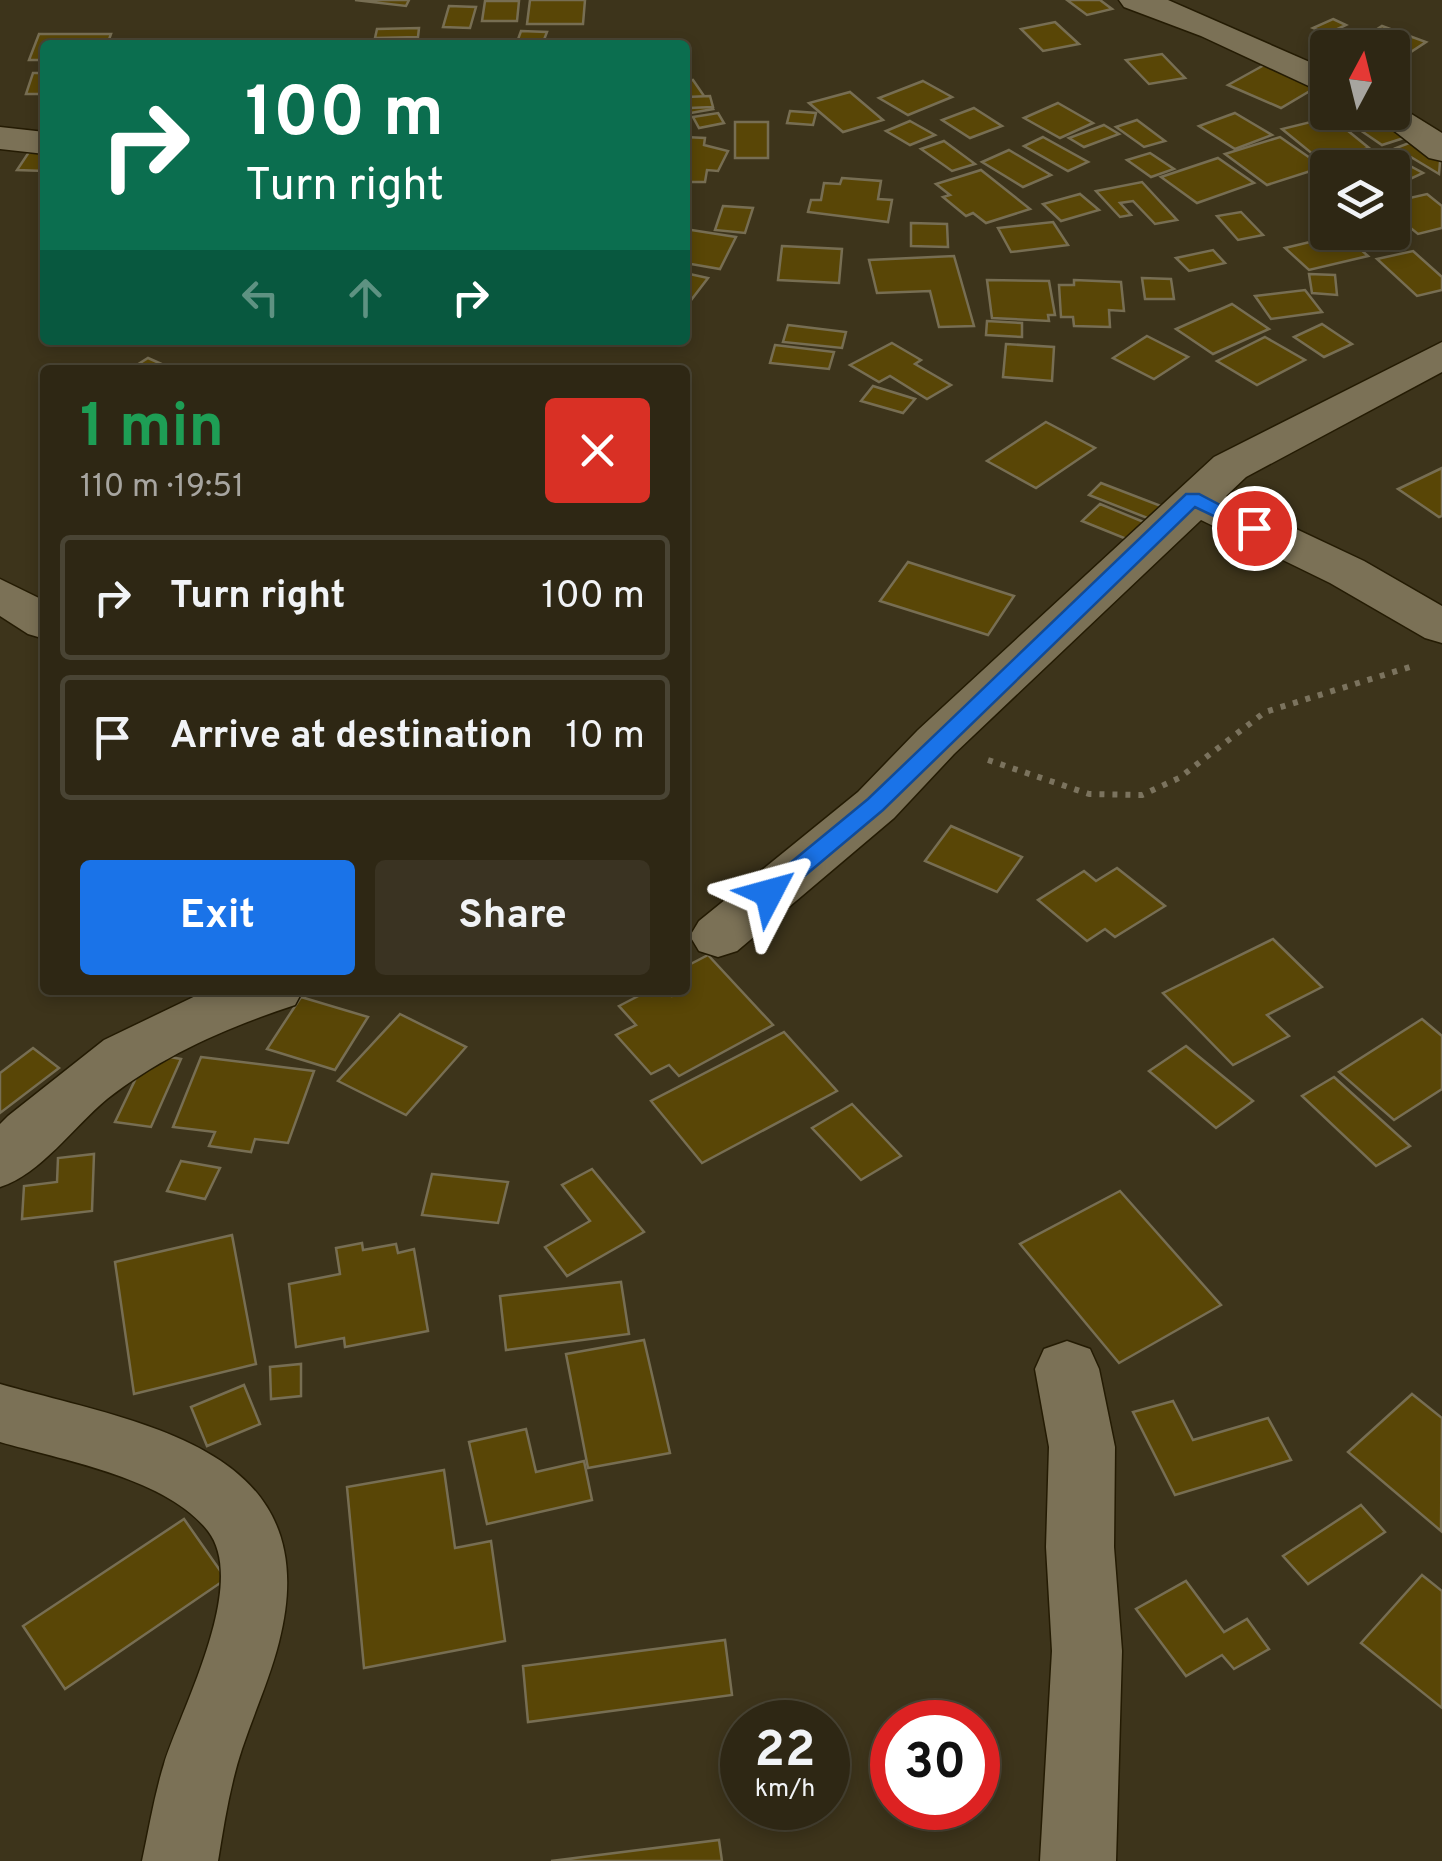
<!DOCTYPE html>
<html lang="en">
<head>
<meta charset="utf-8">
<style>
  body { margin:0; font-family:Overpass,sans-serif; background:#3a3322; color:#f1f3f6; height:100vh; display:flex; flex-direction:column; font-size:38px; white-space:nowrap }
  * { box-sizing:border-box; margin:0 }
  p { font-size:32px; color:#a7a5a0 }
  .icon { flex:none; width:55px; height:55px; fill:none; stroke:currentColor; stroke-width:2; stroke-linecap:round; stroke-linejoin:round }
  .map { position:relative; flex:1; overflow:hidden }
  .side { position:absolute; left:40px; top:365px; width:650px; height:630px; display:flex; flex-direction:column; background:#2e2714; border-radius:10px; box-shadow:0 5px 15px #0003,0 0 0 2px #494434 }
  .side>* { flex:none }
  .top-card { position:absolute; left:40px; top:40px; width:650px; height:305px; border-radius:10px; box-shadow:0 5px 15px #0003,0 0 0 2px #494434; background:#0b6e4f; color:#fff; overflow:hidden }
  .needle { width:65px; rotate:7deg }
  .fabs { position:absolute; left:1310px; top:30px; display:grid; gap:20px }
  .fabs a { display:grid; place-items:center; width:100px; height:100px; border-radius:10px; background:#2e2714; box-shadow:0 5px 15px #0003,0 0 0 2px #494434; font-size:50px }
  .speed { position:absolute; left:720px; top:1700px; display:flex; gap:20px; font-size:50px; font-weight:700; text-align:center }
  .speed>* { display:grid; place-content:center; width:130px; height:130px; border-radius:50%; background:#2e2714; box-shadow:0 5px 15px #0003,0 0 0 2px #494434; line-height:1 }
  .speed small { font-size:25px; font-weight:400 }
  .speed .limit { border:15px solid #d22; background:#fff; color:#111 }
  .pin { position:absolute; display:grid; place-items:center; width:85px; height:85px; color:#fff; margin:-42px; border:5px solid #fff; border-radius:50%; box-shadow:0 2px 10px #0007 }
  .me { position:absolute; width:110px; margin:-55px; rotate:51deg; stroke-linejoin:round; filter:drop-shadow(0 0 8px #0008) }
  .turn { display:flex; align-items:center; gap:35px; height:210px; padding:0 40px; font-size:45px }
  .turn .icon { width:130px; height:130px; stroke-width:2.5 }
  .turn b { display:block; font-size:70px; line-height:85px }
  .lanes { display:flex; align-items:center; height:95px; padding:0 40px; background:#0003; justify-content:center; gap:50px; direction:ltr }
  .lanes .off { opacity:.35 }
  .round { display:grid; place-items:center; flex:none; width:105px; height:105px; border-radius:10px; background:#3a3322 }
  .head { display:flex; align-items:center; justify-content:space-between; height:170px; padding:0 40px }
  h1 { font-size:60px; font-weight:700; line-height:75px; color:#1e9e55 }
  .button { display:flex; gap:20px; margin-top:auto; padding:20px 40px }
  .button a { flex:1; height:115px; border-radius:10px; background:#1a73e8; color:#fff; font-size:40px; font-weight:700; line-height:115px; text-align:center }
  .button a+a { background:#3a3322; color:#f1f3f6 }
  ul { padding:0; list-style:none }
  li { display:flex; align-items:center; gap:30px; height:125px; margin:0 20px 15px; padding:0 20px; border:5px solid #494434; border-radius:10px }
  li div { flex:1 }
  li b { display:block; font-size:38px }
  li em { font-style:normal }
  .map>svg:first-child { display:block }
  .building { fill:#594606; stroke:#776e53; stroke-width:2.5 }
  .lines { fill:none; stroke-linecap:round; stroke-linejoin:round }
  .street-casing { stroke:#241b03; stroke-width:3 }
  .path { stroke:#7b735e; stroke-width:6; stroke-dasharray:5 8; stroke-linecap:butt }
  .street { fill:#7b7156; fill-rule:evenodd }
  .route { fill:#1a73e8; stroke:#114b97; stroke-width:2.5 }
</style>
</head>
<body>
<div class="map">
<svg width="1442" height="1861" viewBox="0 0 1442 1861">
  <rect width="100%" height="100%" fill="#3d341b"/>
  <g class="building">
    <path d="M355,0H409L406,6Z"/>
    <path d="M530,0H585L583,24H527Z"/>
    <path d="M1067,0H1100L1112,9L1087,15Z"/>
    <path d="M485,1H519L517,21H482Z"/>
    <path d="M449,6L476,7L470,28L443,27Z"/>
    <path d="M1333,19L1346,25L1327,34L1313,28Z"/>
    <path d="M1055,22L1079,44L1043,51L1021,29Z"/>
    <path d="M1382,26L1426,42L1394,63L1392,48L1350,47Z"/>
    <path d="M419,28L418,37L375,38L377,29Z"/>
    <path d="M521,31L547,32L542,45H516Z"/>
    <path d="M39,34H111L107,45H45V60H29Z"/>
    <path d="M1162,54L1185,78L1149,84L1126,60Z"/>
    <path d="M1273,60L1325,82L1281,108L1228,85Z"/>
    <path d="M33,73H45V94H26Z"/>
    <path d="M693,80L713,109L685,114V82Z"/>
    <path d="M923,81L952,97L908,115L879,98Z"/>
    <path d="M850,92L883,120L843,132L809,103Z"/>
    <path d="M710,96L713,107L689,108L687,97Z"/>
    <path d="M1058,103L1093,123L1060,138L1024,118Z"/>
    <path d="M974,108L1002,126L970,138L942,120Z"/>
    <path d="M790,111L816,113L813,125L787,123Z"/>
    <path d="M718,113L724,123L699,128L693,117Z"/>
    <path d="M1235,113L1272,135L1235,149L1199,126Z"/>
    <path d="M1331,117L1369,148L1320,160L1282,129Z"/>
    <path d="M1384,119L1410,136L1382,145L1357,128Z"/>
    <path d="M1137,120L1165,141L1144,147L1116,127Z"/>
    <path d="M910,121L935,135L910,145L886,131Z"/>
    <rect x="735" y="122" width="33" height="36"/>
    <path d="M1104,125L1119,134L1084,147L1069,138Z"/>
    <path d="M1435,133L1442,138L1439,174L1396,148Z"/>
    <path d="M685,137L705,138L704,145L728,151L718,171L707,170L705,182H685Z"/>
    <path d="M1043,137L1088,162L1068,171L1024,146Z"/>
    <path d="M1280,137L1323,167L1267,185L1225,154Z"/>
    <path d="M944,141L975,164L952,171L921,149Z"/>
    <path d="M1009,150L1051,175L1023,187L982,162Z"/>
    <path d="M29,152L45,153V171L17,170Z"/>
    <path d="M1150,153L1174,169L1151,177L1127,160Z"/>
    <path d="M1386,153L1423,173L1393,187L1392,168L1356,167Z"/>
    <path d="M1218,158L1254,183L1197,203L1161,177Z"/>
    <path d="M981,170L1030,209L986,223L973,213L966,216L943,197L950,195L936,184Z"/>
    <path d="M842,178L881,181L878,199L892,200L888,222L808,212L811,200H821L824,183L840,184Z"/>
    <path d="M1142,182L1177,220L1155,224L1133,201L1120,203L1131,215L1120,217L1096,191Z"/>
    <path d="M1080,194L1099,210L1061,221L1043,204Z"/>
    <path d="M1427,194L1442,206V228L1418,234L1392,213V202Z"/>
    <path d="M723,206L753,208L745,233L715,230Z"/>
    <path d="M1241,212L1263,235L1238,240L1217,216Z"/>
    <path d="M1053,222L1068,245L1011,252L998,228Z"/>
    <path d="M911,223L947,224L948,247L911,246Z"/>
    <path d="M685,229L736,237L720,269L685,263Z"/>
    <path d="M1392,229L1405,243L1378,247L1365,232Z"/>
    <path d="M1343,234L1368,256L1309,270L1285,248Z"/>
    <path d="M782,246L842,249L839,283L778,280Z"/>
    <path d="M1213,250L1225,263L1189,271L1176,258Z"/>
    <path d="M1413,251L1442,277V290L1417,296L1377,259Z"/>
    <path d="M954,256L974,326L939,327L930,291L877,293L869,260Z"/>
    <path d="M685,273L708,278L685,308Z"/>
    <path d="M1309,274L1335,275L1337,295L1312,293Z"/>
    <path d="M1142,278L1171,279L1174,299H1145Z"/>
    <path d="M987,280L1049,281L1055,315H1048L1049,321L992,318Z"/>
    <path d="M1074,280L1121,282L1124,311L1109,310L1110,327L1074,326L1073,317H1061L1059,285H1074Z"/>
    <path d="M1305,290L1322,312L1271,319L1255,296Z"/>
    <path d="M1232,304L1269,329L1213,354L1176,329Z"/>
    <path d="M987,321L1022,323V337L986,335Z"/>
    <path d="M1322,324L1352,344L1324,357L1294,337Z"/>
    <path d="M788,325L846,332L842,348L783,342Z"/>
    <path d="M1147,336L1188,357L1154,379L1113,358Z"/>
    <path d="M1265,337L1305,360L1257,385L1217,361Z"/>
    <path d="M892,343L921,360L915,364L951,385L927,399L890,376L879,382L850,365Z"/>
    <path d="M1006,344L1054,347L1052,381L1003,377Z"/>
    <path d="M775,345L834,352L829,369L770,363Z"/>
    <path d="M148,358L175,370H129Z"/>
    <path d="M873,386L915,399L903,413L861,401Z"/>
    <path d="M1046,422L1095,448L1036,488L987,461Z"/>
    <path d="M1442,468V516L1439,517L1398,489Z"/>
    <path d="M1101,483L1161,506L1150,519L1089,495Z"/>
    <path d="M1100,504L1151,525L1134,542L1082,521Z"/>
    <path d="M908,562L1014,596L988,635L880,601Z"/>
    <path d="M951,826L1022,857L997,892L925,861Z"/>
    <path d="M1117,868L1165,906L1115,937L1105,929L1087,941L1038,900L1084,871L1096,881Z"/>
    <path d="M1273,939L1322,987L1267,1015L1289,1036L1233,1065L1163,993Z"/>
    <path d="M708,955L773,1025L679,1076L669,1065L651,1074L616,1035L636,1025L619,1006L650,990H667L672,996L685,990V967Z"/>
    <path d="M301,997L368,1017L335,1070L267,1049Z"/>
    <path d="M400,1014L466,1047L406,1115L338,1081Z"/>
    <path d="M1422,1019L1442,1036V1089L1394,1120L1339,1072Z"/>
    <path d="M784,1032L837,1091L702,1163L651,1101Z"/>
    <path d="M1186,1046L1253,1101L1216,1128L1149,1071Z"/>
    <path d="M33,1048L59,1068L0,1113V1073Z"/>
    <path d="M148,1053L181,1059L151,1127L115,1122Z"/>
    <path d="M201,1057L314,1071L288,1143L255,1139L251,1152L209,1146L215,1132L173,1127Z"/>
    <path d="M1334,1077L1410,1146L1376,1166L1302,1096Z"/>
    <path d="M852,1104L901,1156L861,1180L812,1128Z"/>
    <path d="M94,1154L92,1211L22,1219L24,1186L57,1182L58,1158Z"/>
    <path d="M181,1161L220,1168L205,1199L167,1191Z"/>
    <path d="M592,1169L644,1232L567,1276L545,1247L590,1221L562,1185Z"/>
    <path d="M432,1174L508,1182L498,1223L422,1215Z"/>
    <path d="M1120,1191L1221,1305L1119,1363L1020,1244Z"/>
    <path d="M232,1235L256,1364L134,1394L115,1262Z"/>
    <path d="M362,1243L363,1250L396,1244L398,1253L414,1249L428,1331L345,1347L344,1338L296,1347L289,1284L340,1274L336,1248Z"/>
    <path d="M621,1282L629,1334L506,1350L500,1296Z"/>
    <path d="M644,1340L670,1453L588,1468L566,1354Z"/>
    <path d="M301,1364V1396L271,1399L270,1367Z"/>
    <path d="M244,1385L260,1424L207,1446L191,1407Z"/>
    <path d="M1412,1394L1442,1418L1441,1531L1348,1452Z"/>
    <path d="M1173,1401L1193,1440L1268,1418L1291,1460L1175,1495L1133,1412Z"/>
    <path d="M526,1429L536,1472L584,1461L592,1500L487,1524L469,1442Z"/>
    <path d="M444,1470L455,1548L491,1541L505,1641L364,1668L347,1487Z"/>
    <path d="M1361,1505L1385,1532L1308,1584L1283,1556Z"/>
    <path d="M184,1519L226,1579L65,1689L23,1626Z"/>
    <path d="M1422,1575L1442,1591V1708L1361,1643Z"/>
    <path d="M1186,1581L1224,1632L1247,1619L1269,1649L1234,1669L1222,1655L1186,1676L1136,1609Z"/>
    <path d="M725,1640L732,1695L528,1722L523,1666Z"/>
    <path d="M719,1840L722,1861H551Z"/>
  </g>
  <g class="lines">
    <defs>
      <g id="street">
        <path d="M1119,0H1168L1328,70V95L1201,36L1124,7Z"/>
        <path d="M1392,102L1442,133V161L1429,158L1370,112H1392Z"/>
        <path d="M0,127L45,132V154L0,149Z"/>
        <path d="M1442,342V372L1246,477L1226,496L1364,561L1442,606V643L1425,638L1330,583L1201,520L954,754L894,818L737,951L718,957L699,951L690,936L699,921L858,792L918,730L1214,457Z"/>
        <path d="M0,579L45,601V639L28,634L0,616Z"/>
        <path d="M208,990H303L295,1005C228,1027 163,1055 107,1099C73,1127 41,1174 0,1187V1124L8,1116L104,1040Z"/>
        <path d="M1067,1341L1090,1349L1099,1369L1115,1447L1114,1547L1122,1651L1116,1861H1040L1052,1651L1046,1547L1049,1447L1035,1369L1044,1349Z"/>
        <path d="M0,1384C140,1424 329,1446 279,1642C270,1678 254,1713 242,1749C230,1785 224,1824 218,1861H142C149,1829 154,1796 164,1764C181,1709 249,1584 208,1531C167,1478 62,1460 0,1442Z"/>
      </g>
    </defs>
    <use href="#street" class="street-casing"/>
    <path class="path" d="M988,760L1089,794L1142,795L1179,778L1265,712L1416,665"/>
    <use href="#street" class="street"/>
  </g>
  <path class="route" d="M1186,494H1199L1264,528L1247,532L1195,507L883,810L777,899H761V887L868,799Z"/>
</svg>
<div class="fabs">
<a><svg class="needle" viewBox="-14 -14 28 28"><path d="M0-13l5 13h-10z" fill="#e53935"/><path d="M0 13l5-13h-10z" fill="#a7a5a0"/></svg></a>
<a><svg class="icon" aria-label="layers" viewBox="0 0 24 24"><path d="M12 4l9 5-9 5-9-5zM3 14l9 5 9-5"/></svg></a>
</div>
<div class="speed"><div>22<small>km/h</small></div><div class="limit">30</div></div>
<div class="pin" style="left:1254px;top:528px;background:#d93025"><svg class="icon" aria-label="arrive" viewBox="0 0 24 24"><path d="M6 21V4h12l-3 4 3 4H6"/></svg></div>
<svg class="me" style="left:769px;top:893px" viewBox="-20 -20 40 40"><path d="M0-17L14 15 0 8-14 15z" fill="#1a73e8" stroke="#fff" stroke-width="4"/></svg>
<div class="top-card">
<div class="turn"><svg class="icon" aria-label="right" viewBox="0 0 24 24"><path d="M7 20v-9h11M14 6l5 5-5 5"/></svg><div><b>100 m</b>Turn right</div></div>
<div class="lanes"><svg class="icon off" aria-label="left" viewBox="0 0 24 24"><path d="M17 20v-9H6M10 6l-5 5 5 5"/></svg><svg class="icon off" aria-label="ahead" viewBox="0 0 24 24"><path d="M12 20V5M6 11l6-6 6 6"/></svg><svg class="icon" aria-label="right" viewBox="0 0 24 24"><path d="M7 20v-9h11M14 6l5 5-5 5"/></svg></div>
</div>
<section class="side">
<div class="head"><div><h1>1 min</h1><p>110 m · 19:51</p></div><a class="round" style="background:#d93025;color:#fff"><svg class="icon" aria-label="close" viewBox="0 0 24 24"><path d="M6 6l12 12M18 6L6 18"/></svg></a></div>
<ul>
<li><svg class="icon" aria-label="right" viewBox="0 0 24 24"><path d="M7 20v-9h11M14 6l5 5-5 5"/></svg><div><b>Turn right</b></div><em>100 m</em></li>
<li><svg class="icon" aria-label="arrive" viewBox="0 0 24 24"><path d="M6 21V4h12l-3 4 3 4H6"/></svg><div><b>Arrive at destination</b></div><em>10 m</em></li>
</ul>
<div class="button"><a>Exit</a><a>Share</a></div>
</section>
</div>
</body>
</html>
